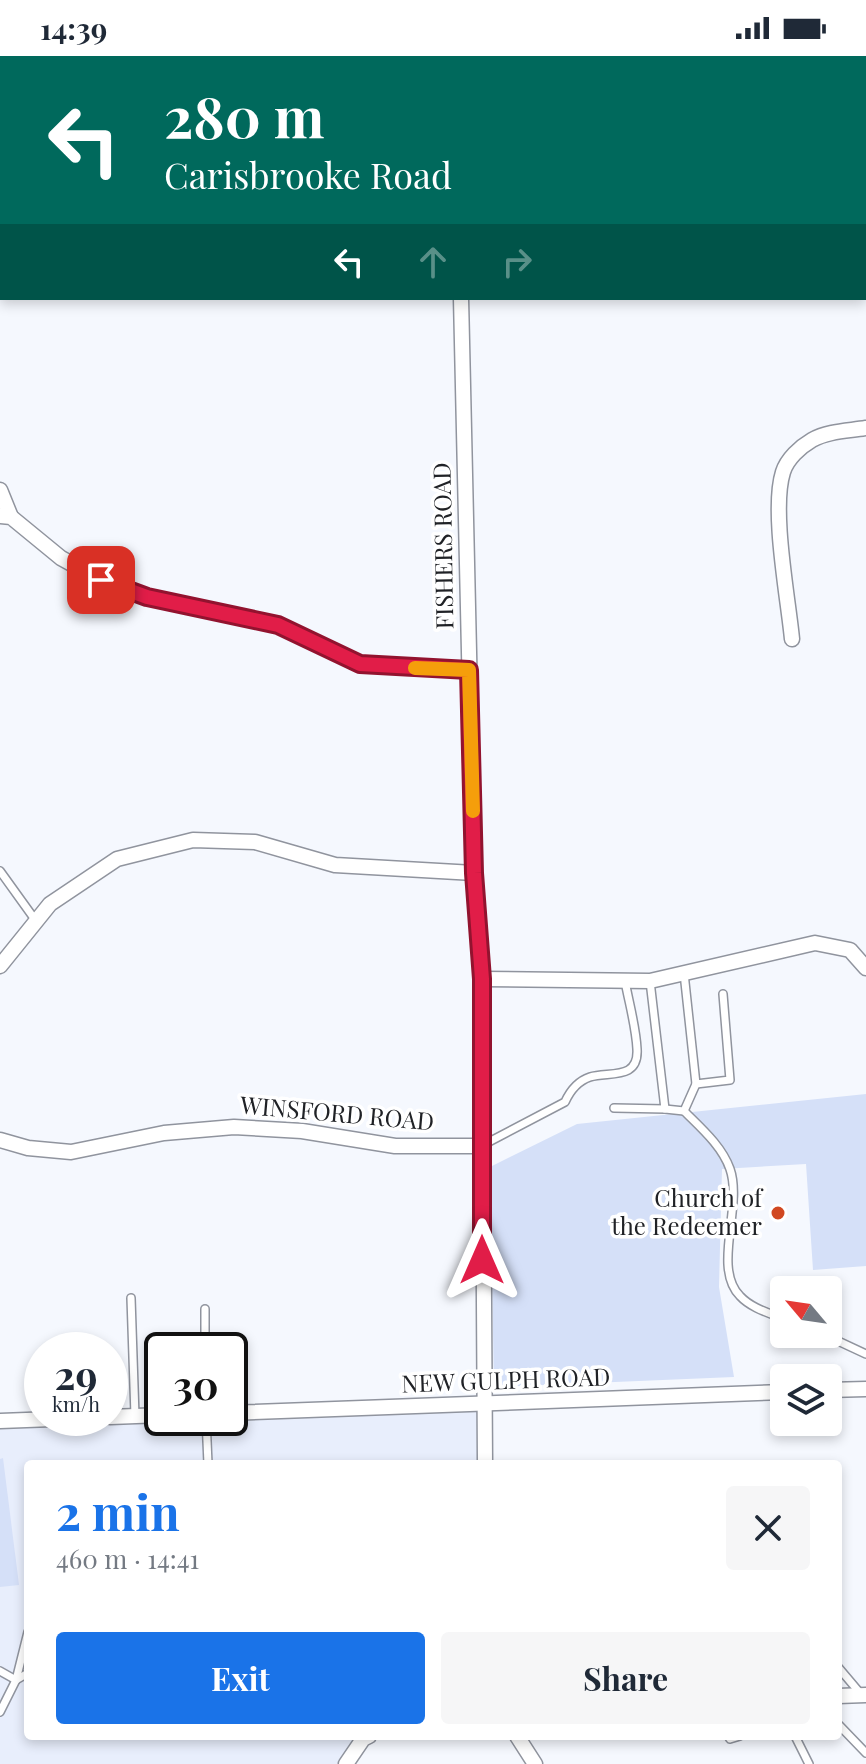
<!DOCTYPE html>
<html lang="en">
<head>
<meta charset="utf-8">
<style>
  body { margin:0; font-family:"Playfair Display",serif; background:#f6f6f7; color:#1f2937; height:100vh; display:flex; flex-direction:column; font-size:30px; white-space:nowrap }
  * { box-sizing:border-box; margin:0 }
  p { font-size:26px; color:#747a83 }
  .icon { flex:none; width:44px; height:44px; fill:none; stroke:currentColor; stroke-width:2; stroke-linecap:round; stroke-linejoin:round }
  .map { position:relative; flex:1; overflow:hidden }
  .details { position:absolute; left:24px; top:1404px; width:818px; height:280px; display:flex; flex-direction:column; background:#fff; border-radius:8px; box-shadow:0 4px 12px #0003 }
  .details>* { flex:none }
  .banner { position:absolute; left:0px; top:0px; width:866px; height:244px; box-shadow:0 4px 12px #0003; background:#00695c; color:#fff; overflow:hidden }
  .needle { width:52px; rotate:299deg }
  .tools { position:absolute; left:770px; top:1220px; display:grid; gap:16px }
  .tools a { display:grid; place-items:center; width:72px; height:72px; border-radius:8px; background:#fff; box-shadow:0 4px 12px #0003; font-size:40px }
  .speed { position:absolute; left:24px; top:1276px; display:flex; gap:16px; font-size:40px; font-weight:700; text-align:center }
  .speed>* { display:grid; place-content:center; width:104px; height:104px; border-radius:50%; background:#fff; box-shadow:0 4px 12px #0003; line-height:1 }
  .speed small { font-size:20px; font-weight:400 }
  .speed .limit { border:4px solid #111; border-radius:12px; background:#fff; color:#111 }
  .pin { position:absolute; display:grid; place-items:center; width:68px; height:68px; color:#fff; margin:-34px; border-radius:16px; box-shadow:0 4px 12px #0006 }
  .me { position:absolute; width:88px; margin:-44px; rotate:0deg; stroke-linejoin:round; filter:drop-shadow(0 0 6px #0008) }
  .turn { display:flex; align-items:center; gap:28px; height:168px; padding:0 32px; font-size:36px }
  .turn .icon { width:104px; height:104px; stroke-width:2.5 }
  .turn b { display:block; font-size:56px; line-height:68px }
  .lanes { display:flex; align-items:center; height:76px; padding:0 32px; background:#0003; justify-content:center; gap:40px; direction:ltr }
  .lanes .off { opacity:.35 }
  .round { display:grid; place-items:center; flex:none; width:84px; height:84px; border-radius:8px; background:#f6f6f7 }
  .overview { display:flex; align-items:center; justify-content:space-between; height:136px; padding:0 32px }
  h1 { font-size:48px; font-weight:700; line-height:60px; color:#1a73e8 }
  .primary-button { display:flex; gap:16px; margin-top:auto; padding:16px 32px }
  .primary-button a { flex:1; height:92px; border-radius:8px; background:#1a73e8; color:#fff; font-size:32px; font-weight:700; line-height:92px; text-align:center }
  .primary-button a+a { background:#f6f6f7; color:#1f2937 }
  .status { display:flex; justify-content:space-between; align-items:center; height:56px; padding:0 40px; background:#fff; direction:ltr }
  .status svg { height:22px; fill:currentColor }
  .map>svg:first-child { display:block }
  .built { fill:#e8eefc }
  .green { fill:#d5e0f8 }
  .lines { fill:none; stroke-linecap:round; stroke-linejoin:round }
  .stream { stroke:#8294bc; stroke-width:4 }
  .lane-casing { stroke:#90949e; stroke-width:10 }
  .street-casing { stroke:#90949e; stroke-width:17 }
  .lane { stroke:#fff; stroke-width:7 }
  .street { stroke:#fff; stroke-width:14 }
  .route-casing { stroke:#92132f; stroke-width:20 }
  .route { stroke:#e11d48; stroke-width:14 }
  .slow { stroke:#f59e0b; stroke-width:14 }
  .poi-dot { fill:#d14821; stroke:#fff; stroke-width:3 }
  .labels { text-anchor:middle; stroke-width:7; stroke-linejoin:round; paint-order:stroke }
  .street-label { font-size:24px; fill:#202226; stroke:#fff }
  .poi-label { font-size:24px; fill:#202226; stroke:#fff; text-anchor:end }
</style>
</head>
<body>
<div class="status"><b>14:39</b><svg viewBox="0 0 49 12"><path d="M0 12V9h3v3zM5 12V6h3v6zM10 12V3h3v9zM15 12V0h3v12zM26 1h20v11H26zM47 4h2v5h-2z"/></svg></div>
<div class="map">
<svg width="866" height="1708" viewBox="0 0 866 1708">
  <rect width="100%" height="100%" fill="#f5f8fe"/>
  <path class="built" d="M483,1348L485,1408H28V1680H369L346,1708H0V1364L230,1362Z"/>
  <g class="green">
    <path d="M866,1038V1210L813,1214L806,1108L722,1113L719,1231L734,1321L494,1331L490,1111L577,1068Z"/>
    <path d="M3,1402L19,1529L0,1531V1403Z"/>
  </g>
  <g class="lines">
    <g class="stream">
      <path d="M849,0L850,2"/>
      <path d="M864,53L866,59"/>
    </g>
    <defs>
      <g id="lane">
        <path d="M0,815L36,865"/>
        <path d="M684,917L696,1028L730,1024L723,938"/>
        <path d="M614,1052L665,1053L650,925"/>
        <path d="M665,1053L684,1055L696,1028"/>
        <path d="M684,1055C701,1072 722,1090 730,1113C743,1150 712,1212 740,1240C751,1252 769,1257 784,1263"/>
        <path d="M483,1089L565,1046C570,1035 578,1025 590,1021C608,1015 639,1025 637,993C636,971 629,947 625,925"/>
        <path d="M131,1242L135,1360"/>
        <path d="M205,1253V1294"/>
        <path d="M823,1278L866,1298"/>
        <path d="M206,1362L208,1408"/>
        <path d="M838,1611L860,1637"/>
        <path d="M0,1615L16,1624"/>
        <path d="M16,1624L28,1617"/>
        <path d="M0,1656L16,1624L28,1576"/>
        <path d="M838,1668L866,1697"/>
        <path d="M728,1680L730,1683L740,1680"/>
        <path d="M795,1680L809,1708"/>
      </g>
      <g id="street">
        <path d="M458,2V0"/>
        <path d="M864,99L866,101"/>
        <path d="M461,242L474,817L482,923L485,1408"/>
        <path d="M0,434L11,461"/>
        <path d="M0,460L11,461L61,502L101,524L147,541L278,569L360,608L469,614"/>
        <path d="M792,583C788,541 771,454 783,416C787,403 800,391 812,384C828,375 848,375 866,372"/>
        <path d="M0,910L50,848L117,803L193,784L255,786L335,809L474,817"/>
        <path d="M482,923L650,925L815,887L850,894L866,912"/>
        <path d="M0,1084L28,1092L71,1096L164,1077L234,1071L302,1075L395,1090H481"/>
        <path d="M828,1334L866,1333"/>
        <path d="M230,1357L784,1336"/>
        <path d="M110,1361L162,1359"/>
        <path d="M0,1365L79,1362"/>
        <path d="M838,1640L866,1639"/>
        <path d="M517,1680L535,1708"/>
        <path d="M346,1708L363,1683L369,1680"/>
      </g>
    </defs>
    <use href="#lane" class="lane-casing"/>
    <use href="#street" class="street-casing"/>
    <use href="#lane" class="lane"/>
    <use href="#street" class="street"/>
  </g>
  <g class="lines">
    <defs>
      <path id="route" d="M101,524L147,541L278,569L360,608L469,614L474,817L482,923V1204"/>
    </defs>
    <use href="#route" class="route-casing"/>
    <use href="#route" class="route"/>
    <path class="slow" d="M415,612L469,614L473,755"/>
  </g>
  <circle class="poi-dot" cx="778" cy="1157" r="8"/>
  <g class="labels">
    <g class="street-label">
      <text transform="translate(444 490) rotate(-91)" y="8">FISHERS ROAD</text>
      <text transform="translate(337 1058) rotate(5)" y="8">WINSFORD ROAD</text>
      <text transform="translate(506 1325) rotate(-2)" y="8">NEW GULPH ROAD</text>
    </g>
    <g class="poi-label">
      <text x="762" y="1151">Church of<tspan x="762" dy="28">the Redeemer</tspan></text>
    </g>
  </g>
</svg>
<div class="tools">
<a><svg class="needle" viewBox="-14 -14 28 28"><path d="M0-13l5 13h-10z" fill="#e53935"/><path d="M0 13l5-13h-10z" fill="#747a83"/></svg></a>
<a><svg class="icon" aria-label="layers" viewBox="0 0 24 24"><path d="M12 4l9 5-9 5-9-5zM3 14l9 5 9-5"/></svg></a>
</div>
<div class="speed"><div>29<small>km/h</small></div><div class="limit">30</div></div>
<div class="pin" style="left:101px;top:524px;background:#d93025"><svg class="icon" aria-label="arrive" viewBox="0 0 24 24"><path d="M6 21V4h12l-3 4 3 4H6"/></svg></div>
<svg class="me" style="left:482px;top:1204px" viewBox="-20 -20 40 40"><path d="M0-17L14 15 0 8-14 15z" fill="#e11d48" stroke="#fff" stroke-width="4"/></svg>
<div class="banner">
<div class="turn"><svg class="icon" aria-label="left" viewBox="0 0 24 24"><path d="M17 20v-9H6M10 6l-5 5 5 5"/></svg><div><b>280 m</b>Carisbrooke Road</div></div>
<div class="lanes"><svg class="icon" aria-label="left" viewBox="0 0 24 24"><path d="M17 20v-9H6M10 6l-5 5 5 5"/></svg><svg class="icon off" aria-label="ahead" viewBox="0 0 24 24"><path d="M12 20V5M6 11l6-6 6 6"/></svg><svg class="icon off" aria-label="right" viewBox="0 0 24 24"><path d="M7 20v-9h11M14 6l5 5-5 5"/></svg></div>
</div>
<section class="details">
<div class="overview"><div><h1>2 min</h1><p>460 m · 14:41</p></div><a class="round"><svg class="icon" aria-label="close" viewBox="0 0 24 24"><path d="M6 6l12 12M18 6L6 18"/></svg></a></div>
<div class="primary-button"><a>Exit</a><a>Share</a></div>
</section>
</div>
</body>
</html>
